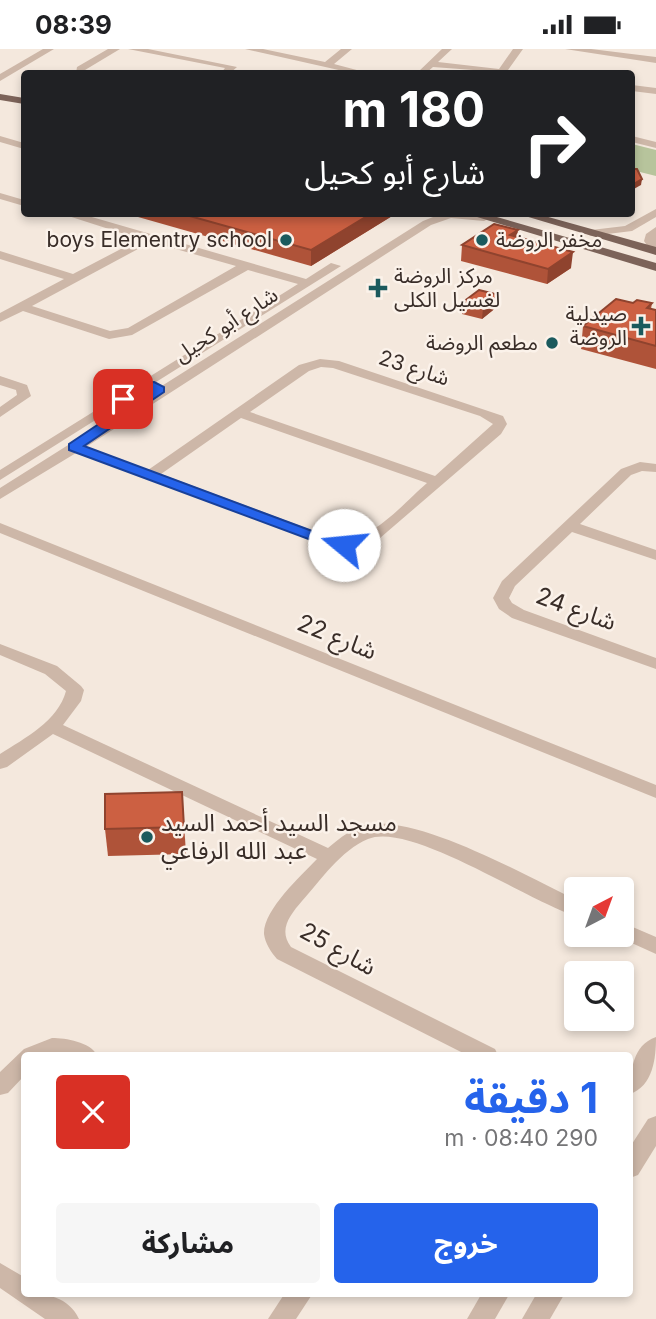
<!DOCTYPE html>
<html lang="ar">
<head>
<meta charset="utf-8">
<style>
  body { margin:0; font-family:Inter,"Noto Sans Arabic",sans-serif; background:#f6f6f6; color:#202124; direction:rtl; height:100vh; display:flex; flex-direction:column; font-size:26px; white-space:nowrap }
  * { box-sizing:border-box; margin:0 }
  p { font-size:23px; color:#757577 }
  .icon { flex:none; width:38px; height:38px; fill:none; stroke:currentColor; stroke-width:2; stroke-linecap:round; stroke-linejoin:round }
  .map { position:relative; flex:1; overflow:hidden; direction:ltr }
  .side { position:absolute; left:21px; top:1003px; width:612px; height:245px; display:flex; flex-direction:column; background:#fff; border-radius:7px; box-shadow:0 4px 10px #0003; direction:rtl }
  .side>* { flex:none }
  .guide { position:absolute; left:21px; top:21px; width:614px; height:147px; border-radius:7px; box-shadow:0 4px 10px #0003; direction:rtl; background:#202124; color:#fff; overflow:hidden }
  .needle { width:46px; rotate:41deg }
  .buttons { position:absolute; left:564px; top:828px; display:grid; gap:14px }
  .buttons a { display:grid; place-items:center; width:70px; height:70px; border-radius:7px; background:#fff; box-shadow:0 4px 10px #0003; font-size:35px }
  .pin { position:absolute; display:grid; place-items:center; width:60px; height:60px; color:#fff; margin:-30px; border-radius:14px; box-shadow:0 4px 10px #0006 }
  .me { position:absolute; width:77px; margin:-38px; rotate:287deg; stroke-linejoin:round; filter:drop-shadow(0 0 5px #0008) }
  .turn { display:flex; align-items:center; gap:24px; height:147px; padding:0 35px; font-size:32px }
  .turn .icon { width:91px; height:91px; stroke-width:2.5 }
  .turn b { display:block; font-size:49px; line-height:60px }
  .round { display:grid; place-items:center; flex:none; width:74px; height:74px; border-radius:7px; background:#f6f6f6 }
  .head { display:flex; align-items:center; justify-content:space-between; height:119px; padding:0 35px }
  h1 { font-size:42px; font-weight:700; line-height:52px; color:#2563eb }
  .action { display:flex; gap:14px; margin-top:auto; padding:14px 35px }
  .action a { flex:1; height:80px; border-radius:7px; background:#2563eb; color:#fff; font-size:28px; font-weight:700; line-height:80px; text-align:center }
  .action a+a { background:#f6f6f6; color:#202124 }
  .status { display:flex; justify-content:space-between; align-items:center; height:49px; padding:0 35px; background:#fff; direction:ltr }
  .status svg { height:19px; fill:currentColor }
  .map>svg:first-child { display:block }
  .green { fill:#b7c49c }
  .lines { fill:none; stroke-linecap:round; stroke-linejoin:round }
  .minor { fill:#cdb7a8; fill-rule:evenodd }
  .major { fill:#7c6359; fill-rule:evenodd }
  .wall { fill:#af5339 }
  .shaded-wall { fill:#8f432e }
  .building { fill:#cc6042; stroke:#8f432e; stroke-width:2 }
  .route { fill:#2563eb; stroke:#184099; stroke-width:2 }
  .poi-dot { fill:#1b5a5d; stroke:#fbf2ea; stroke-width:2.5 }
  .labels { text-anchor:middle; stroke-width:5; stroke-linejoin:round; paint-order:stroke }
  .far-poi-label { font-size:21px; fill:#392d28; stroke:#fbf2ea; text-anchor:end }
  .far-street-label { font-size:21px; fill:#392d28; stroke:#fbf2ea }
  .street-label { font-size:24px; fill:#392d28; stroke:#fbf2ea }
  .poi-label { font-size:24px; fill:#392d28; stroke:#fbf2ea; text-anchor:start }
</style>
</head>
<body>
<div class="status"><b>08:39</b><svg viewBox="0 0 49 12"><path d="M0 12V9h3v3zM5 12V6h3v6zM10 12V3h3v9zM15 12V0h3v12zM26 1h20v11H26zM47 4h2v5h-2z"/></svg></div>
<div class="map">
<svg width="656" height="1270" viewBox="0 0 656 1270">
  <rect width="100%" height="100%" fill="#f4e8dd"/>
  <path class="green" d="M632,95L656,101V127L632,121Z"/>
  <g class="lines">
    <g class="minor">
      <path d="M43,0H54L0,32V25Z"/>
      <path d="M108,0H120L85,21L84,24H76L77,18Z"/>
      <path d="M128,0H148L237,18L230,24H221L225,19Z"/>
      <path d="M245,0H263L325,13L341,0H352L334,15L368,24H352Z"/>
      <path d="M442,0H452L438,13L499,20L513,0H523L508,21L512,24L433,18L426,24H417Z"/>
      <path d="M565,0H591L656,8V14Z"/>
      <path d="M632,36L656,39V45L632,42Z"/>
      <path d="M0,87L24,94V100L0,93Z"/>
      <path d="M632,87L656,93V99L632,93Z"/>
      <path d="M0,144L24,151V157L0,150Z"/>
      <path d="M656,160V168L632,182L591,187L585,184L591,181L625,177Z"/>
      <path d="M59,164H78L306,230L331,214L341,217L0,431V421L298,235L248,221L132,286L109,290L23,262L0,273V264L64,230L0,210V202L73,225L140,190ZM151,193L236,217L128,279L110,282L32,257Z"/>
      <path d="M443,164L484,166L490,169L484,172L451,169L431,176L86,398L148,421L299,316L320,310L339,312L503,367L507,375L501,385L380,489L351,500L328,497L76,404L0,450V439L423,172ZM321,318L333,319L480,367L493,375L435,427L250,363L309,322ZM241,369L427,434C402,455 369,498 333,489L161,425Z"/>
      <path d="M656,178V206L652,204L644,192L646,185Z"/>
      <path d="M0,327L27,336L31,347L0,368V358L17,346L16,341L0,336Z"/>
      <path d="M640,413L656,415V423L642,422L631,426L580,475L656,501V511L572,483L515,537L509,549L512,554L524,561L656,609V620L512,569L499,560L493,549L502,532L621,420Z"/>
      <path d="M0,474L656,736V749L0,484Z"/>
      <path d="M0,595L57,617L81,637L84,641L81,652L63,676L328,799C340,789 353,778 369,775C423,768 526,827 576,851V867C531,854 410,772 368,790C341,801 321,831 302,852C290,866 278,881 291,898L495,1000L498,1006H467L277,910C271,903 265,894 264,885C263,861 301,827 317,810L53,685L7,718L0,720V705C25,689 58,672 66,642L45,625L0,606Z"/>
      <path d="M621,873L656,888V905L614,886H621Z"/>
      <path d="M656,988C656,1009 653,1037 630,1045C630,1024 632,996 656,988Z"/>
      <path d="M52,989C66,989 90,993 97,1006H24V1027L8,1044L0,1046V1023L24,1000Z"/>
      <path d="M656,1067V1097L638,1126L630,1129V1098L648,1070Z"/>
      <path d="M0,1214L24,1228V1244C46,1244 69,1248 79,1270H45L0,1239Z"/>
      <path d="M285,1244H313L296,1270H268Z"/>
      <path d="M482,1244H510L495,1270H467Z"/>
      <path d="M537,1244H565L550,1270H522Z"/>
    </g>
    <g class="major">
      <path d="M0,45L24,49V55L0,51Z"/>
      <path d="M464,164H483L656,214V222Z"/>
      <path d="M515,164H534L656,198V206Z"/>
    </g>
  </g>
  <g class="wall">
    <path d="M124,164H397L311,217Z"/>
    <path d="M517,187L571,219L547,235L461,212L462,196Z"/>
    <path d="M463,253L498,257L482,270L462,265Z"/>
    <path d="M633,254H652L651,260L656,261V320L581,300L583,277Z"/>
    <path d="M182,743L186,805L108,807L105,780Z"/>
  </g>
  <g class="shaded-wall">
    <path d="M642,130L641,136L632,141V136Z"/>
    <path d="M372,164H397L311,217V201Z"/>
    <path d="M518,181L516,196L510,186Z"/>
    <path d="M573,203L571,219L547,235L548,220Z"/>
    <path d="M499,246L498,257L482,270L483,259Z"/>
  </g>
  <g class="building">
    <path d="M632,120H637L642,130L632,136Z"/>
    <path d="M179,164H372L311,201Z"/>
    <path d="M494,175L518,181L510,186L573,203L548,220L462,196Z"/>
    <path d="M479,241L499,246L483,259L463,253Z"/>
    <path d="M616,250L633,254L637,251L652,254L647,259L656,261V297L583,277Z"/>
    <path d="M182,743L184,778L105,780V745Z"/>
  </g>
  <path class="route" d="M154,333L164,338V343L84,397L331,489L349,493V499L322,495L69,401V395L151,340L123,354L119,353V347L139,334Z"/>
  <g class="poi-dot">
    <circle cx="286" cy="191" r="7"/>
    <circle cx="482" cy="191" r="7"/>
    <path d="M374.5 228.5h7v7h7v7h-7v7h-7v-7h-7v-7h7z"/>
    <path d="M637.5 266.5h7v7h7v7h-7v7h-7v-7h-7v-7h7z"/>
    <circle cx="552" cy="294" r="7"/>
    <circle cx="147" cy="788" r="7"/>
  </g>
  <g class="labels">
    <g class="far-poi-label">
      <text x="272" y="198">boys Elementry school</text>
      <text x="496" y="198" text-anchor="start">مخفر الروضة</text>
      <text x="394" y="234" text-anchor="start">مركز الروضة<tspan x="394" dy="24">لغسيل الكلى</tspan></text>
      <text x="627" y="272">صيدلية<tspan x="627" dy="24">الروضة</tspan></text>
      <text x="538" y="301">مطعم الروضة</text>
    </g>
    <g class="far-street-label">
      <text transform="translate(226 276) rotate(-33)" y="7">شارع أبو كحيل</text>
      <text transform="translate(414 319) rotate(18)" y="7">شارع 23</text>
    </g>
    <g class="street-label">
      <text transform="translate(576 560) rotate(20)" y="8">شارع 24</text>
      <text transform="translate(337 588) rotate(22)" y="8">شارع 22</text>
      <text transform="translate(338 900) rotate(29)" y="8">شارع 25</text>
    </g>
    <g class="poi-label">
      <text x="161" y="782">مسجد السيد أحمد السيد<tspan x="161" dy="28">عبد الله الرفاعي</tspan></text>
    </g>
  </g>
</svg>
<div class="buttons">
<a><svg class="needle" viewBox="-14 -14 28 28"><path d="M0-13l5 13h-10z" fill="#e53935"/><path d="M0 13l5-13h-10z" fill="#757577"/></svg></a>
<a><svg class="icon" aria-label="search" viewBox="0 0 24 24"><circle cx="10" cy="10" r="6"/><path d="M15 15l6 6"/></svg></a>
</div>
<div class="pin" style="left:123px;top:350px;background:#d93025"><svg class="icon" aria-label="arrive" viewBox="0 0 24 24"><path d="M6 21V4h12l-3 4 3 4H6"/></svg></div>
<svg class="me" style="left:344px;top:496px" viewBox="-20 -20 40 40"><circle r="19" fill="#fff"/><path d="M0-13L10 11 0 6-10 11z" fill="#2563eb"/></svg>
<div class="guide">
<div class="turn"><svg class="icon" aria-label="right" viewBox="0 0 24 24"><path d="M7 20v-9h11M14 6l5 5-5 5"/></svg><div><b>180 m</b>شارع أبو كحيل</div></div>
</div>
<section class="side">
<div class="head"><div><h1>1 دقيقة</h1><p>290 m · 08:40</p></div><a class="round" style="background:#d93025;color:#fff"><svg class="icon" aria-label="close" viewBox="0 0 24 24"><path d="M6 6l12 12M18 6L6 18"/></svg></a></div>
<div class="action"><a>خروج</a><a>مشاركة</a></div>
</section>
</div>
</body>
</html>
